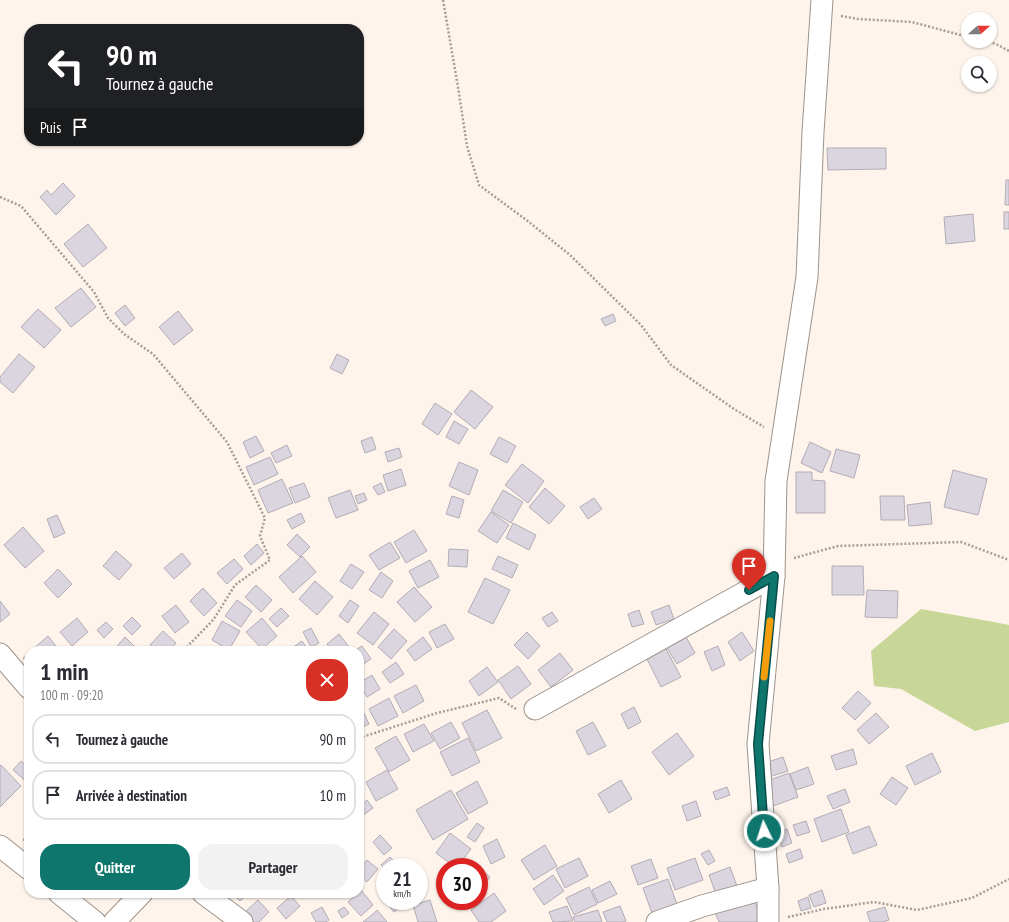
<!DOCTYPE html>
<html lang="fr">
<head>
<meta charset="utf-8">
<style>
  body { margin:0; font-family:"PT Sans Narrow",sans-serif; background:#f2f2f3; color:#2b2b33; height:100vh; display:flex; flex-direction:column; font-size:15px; white-space:nowrap }
  * { box-sizing:border-box; margin:0 }
  p { font-size:13px; color:#7c7c81 }
  .icon { flex:none; width:22px; height:22px; fill:none; stroke:currentColor; stroke-width:2; stroke-linecap:round; stroke-linejoin:round }
  .map { position:relative; flex:1; overflow:hidden }
  .side { position:absolute; left:24px; top:646px; width:340px; height:252px; display:flex; flex-direction:column; background:#fff; border-radius:16px; box-shadow:0 1px 3px #0004 }
  .side>* { flex:none }
  .hud { position:absolute; left:24px; top:24px; width:340px; height:122px; border-radius:16px; box-shadow:0 1px 3px #0004; background:#202124; color:#fff; overflow:hidden }
  .needle { width:26px; rotate:70deg }
  .tools { position:absolute; left:961px; top:12px; display:grid; gap:8px }
  .tools a { display:grid; place-items:center; width:36px; height:36px; border-radius:50%; background:#fff; box-shadow:0 1px 3px #0004; font-size:20px }
  .speed { position:absolute; left:376px; top:858px; display:flex; gap:8px; font-size:20px; font-weight:700; text-align:center }
  .speed>* { display:grid; place-content:center; width:52px; height:52px; border-radius:50%; background:#fff; box-shadow:0 1px 3px #0004; line-height:1 }
  .speed small { font-size:10px; font-weight:400 }
  .speed .limit { border:6px solid #d22; background:#fff; color:#111 }
  .pin { position:absolute; display:grid; place-items:center; width:34px; height:34px; color:#fff; margin:-41px -17px; border-radius:50% 50% 50% 0; rotate:-45deg; box-shadow:0 0 4px #0007 }
  .pin .icon { rotate:45deg }
  .me { position:absolute; width:44px; margin:-22px; rotate:356deg; stroke-linejoin:round; filter:drop-shadow(0 0 3px #0008) }
  .turn { display:flex; align-items:center; gap:14px; height:84px; padding:0 16px; font-size:18px }
  .turn .icon { width:52px; height:52px; stroke-width:2.5 }
  .turn b { display:block; font-size:28px; line-height:34px }
  .then { display:flex; align-items:center; height:38px; padding:0 16px; background:#0003; gap:8px; font-size:15px }
  .round { display:grid; place-items:center; flex:none; width:42px; height:42px; border-radius:16px; background:#f2f2f3 }
  .summary { display:flex; align-items:center; justify-content:space-between; height:68px; padding:0 16px }
  h1 { font-size:24px; font-weight:700; line-height:30px }
  .primary-button { display:flex; gap:8px; margin-top:auto; padding:8px 16px }
  .primary-button a { flex:1; height:46px; border-radius:16px; background:#0f766e; color:#fff; font-size:16px; font-weight:700; line-height:46px; text-align:center }
  .primary-button a+a { background:#f2f2f3; color:#2b2b33 }
  ul { padding:0; list-style:none }
  li { display:flex; align-items:center; gap:12px; height:50px; margin:0 8px 6px; padding:0 8px; border:2px solid #e1e1e2; border-radius:16px }
  li div { flex:1 }
  li b { display:block; font-size:15px }
  li em { font-style:normal }
  .map>svg:first-child { display:block }
  .green { fill:#c8d697 }
  .building { fill:#dbd5df; stroke:#b2acb6 }
  .lines { fill:none; stroke-linecap:round; stroke-linejoin:round }
  .minor-casing { stroke:#9c938b; stroke-width:23 }
  .path { stroke:#a59d97; stroke-width:2.5; stroke-dasharray:2 2; stroke-linecap:butt }
  .minor { stroke:#fff; stroke-width:21 }
  .route-casing { stroke:#0a4d48; stroke-width:10 }
  .route { stroke:#0f766e; stroke-width:7 }
  .slow { stroke:#f59e0b; stroke-width:7 }
</style>
</head>
<body>
<div class="map">
<svg width="1009" height="922" viewBox="0 0 1009 922">
  <rect width="100%" height="100%" fill="#fef4eb"/>
  <path class="green" d="M921,609L994,622L1009,625V722L975,731L901,689L874,686L871,651Z"/>
  <g class="building">
    <path d="M827,148H886V169L828,170Z"/>
    <path d="M1006,180H1009V205H1005Z"/>
    <path d="M63,183L75,196L56,215L40,197L47,190L51,195Z"/>
    <rect x="1004" y="212" width="5" height="17"/>
    <path d="M973,214L975,241L946,244L944,217Z"/>
    <path d="M88,224L107,248L83,267L64,244Z"/>
    <path d="M81,288L96,307L71,327L55,308Z"/>
    <path d="M125,305L135,318L125,326L115,313Z"/>
    <path d="M38,309L61,330L44,348L21,327Z"/>
    <path d="M178,311L193,330L174,345L159,327Z"/>
    <path d="M613,314L616,321L605,326L601,319Z"/>
    <path d="M19,354L35,367L13,393L0,382V377Z"/>
    <path d="M337,354L349,360L342,374L330,368Z"/>
    <path d="M471,390L493,407L475,429L454,412Z"/>
    <path d="M435,403L452,414L438,435L422,424Z"/>
    <path d="M454,421L468,429L459,444L446,437Z"/>
    <path d="M256,436L264,451L250,458L243,442Z"/>
    <path d="M372,437L376,449L365,453L361,441Z"/>
    <path d="M499,437L516,446L507,463L490,454Z"/>
    <path d="M810,442L831,452L822,473L801,463Z"/>
    <path d="M287,445L292,456L276,463L271,453Z"/>
    <path d="M399,448L402,457L388,462L385,452Z"/>
    <path d="M836,449L860,455L854,478L830,471Z"/>
    <path d="M270,457L278,474L254,485L246,467Z"/>
    <path d="M459,462L478,470L469,495L449,486Z"/>
    <path d="M522,464L544,481L528,503L505,485Z"/>
    <path d="M401,469L406,485L388,491L383,475Z"/>
    <path d="M953,470L987,479L978,515L944,507Z"/>
    <path d="M796,472H812V480L825,481V513H796Z"/>
    <path d="M282,479L293,503L268,513L258,490Z"/>
    <path d="M304,483L310,497L295,503L289,488Z"/>
    <path d="M381,483L385,492L378,495L373,487Z"/>
    <path d="M545,488L565,506L549,524L529,507Z"/>
    <path d="M350,490L358,510L336,518L328,498Z"/>
    <path d="M503,490L523,502L511,523L491,511Z"/>
    <path d="M364,493L367,500L358,504L355,496Z"/>
    <path d="M452,496L464,500L459,518L446,514Z"/>
    <path d="M880,496H904L905,520H881Z"/>
    <path d="M594,498L602,509L588,519L580,507Z"/>
    <path d="M930,502L932,524L909,526L907,505Z"/>
    <path d="M491,512L509,525L497,543L478,531Z"/>
    <path d="M301,513L305,522L292,529L287,520Z"/>
    <path d="M57,515L65,533L54,538L47,519Z"/>
    <path d="M513,523L536,535L529,550L506,538Z"/>
    <path d="M23,527L44,551L25,568L4,545Z"/>
    <path d="M414,530L427,551L406,563L394,542Z"/>
    <path d="M297,534L310,547L300,557L287,545Z"/>
    <path d="M390,542L400,558L379,570L369,555Z"/>
    <path d="M257,544L264,553L251,565L244,556Z"/>
    <path d="M449,549L468,550L467,567L448,566Z"/>
    <path d="M116,551L132,565L119,580L103,566Z"/>
    <path d="M182,553L191,564L174,579L164,568Z"/>
    <path d="M302,556L316,572L293,593L279,577Z"/>
    <path d="M498,556L518,565L512,578L492,569Z"/>
    <path d="M234,559L243,569L227,584L217,573Z"/>
    <path d="M430,560L439,577L418,588L409,571Z"/>
    <path d="M351,564L364,572L352,589L340,581Z"/>
    <path d="M832,566H863L864,595H832Z"/>
    <path d="M58,569L72,584L58,598L44,583Z"/>
    <path d="M381,572L393,581L382,598L369,590Z"/>
    <path d="M485,578L510,590L493,624L468,612Z"/>
    <path d="M315,581L333,597L317,615L299,599Z"/>
    <path d="M256,585L272,600L261,612L245,597Z"/>
    <path d="M414,587L432,607L415,622L397,602Z"/>
    <path d="M203,588L217,603L204,616L190,601Z"/>
    <path d="M867,590L898,591L897,618L865,617Z"/>
    <path d="M237,600L252,611L241,627L225,616Z"/>
    <path d="M350,600L359,606L348,623L339,616Z"/>
    <path d="M0,601L10,614L0,622Z"/>
    <path d="M176,605L189,622L175,633L162,616Z"/>
    <path d="M669,605L674,619L656,625L651,612Z"/>
    <path d="M281,608L289,616L277,627L269,619Z"/>
    <path d="M639,610L644,624L632,627L628,614Z"/>
    <path d="M374,612L389,624L373,645L357,633Z"/>
    <path d="M552,612L558,621L548,627L542,618Z"/>
    <path d="M132,617L141,626L132,635L123,626Z"/>
    <path d="M77,618L88,632L72,646L60,632Z"/>
    <path d="M262,618L277,636L262,649L246,632Z"/>
    <path d="M222,621L240,631L229,650L212,640Z"/>
    <path d="M106,622L113,629L104,638L97,630Z"/>
    <path d="M445,624L454,639L437,648L429,632Z"/>
    <path d="M311,628L319,643L311,647L303,632Z"/>
    <path d="M394,629L407,641L391,659L378,647Z"/>
    <path d="M163,631L176,643L169,651H157L150,645Z"/>
    <path d="M527,632L540,646L528,659L514,645Z"/>
    <path d="M742,632L754,651L740,661L728,642Z"/>
    <path d="M339,634L349,647L344,651H332L327,644Z"/>
    <path d="M48,636L60,651H31Z"/>
    <path d="M125,637L136,648L133,651H113Z"/>
    <path d="M423,637L432,649L415,661L407,650Z"/>
    <path d="M686,637L695,653L677,664L667,648Z"/>
    <path d="M302,641L309,651H290L289,650Z"/>
    <path d="M362,646L371,659L359,667V651H354Z"/>
    <path d="M718,646L725,665L712,671L704,652Z"/>
    <path d="M666,649L681,677L661,687L647,659Z"/>
    <path d="M29,653V665L23,658Z"/>
    <path d="M560,653L573,670L551,687L538,670Z"/>
    <path d="M396,662L404,674L390,683L382,672Z"/>
    <path d="M518,666L531,684L511,699L498,680Z"/>
    <path d="M487,667L498,682L479,696L469,681Z"/>
    <path d="M372,675L380,689L367,697L359,683Z"/>
    <path d="M416,685L424,701L403,713L394,696Z"/>
    <path d="M858,691L871,703L855,720L842,708Z"/>
    <path d="M389,698L398,716L378,726L369,709Z"/>
    <path d="M634,707L641,722L628,729L621,714Z"/>
    <path d="M487,710L502,738L476,751L462,723Z"/>
    <path d="M364,713L369,724L359,729V716Z"/>
    <path d="M876,713L889,727L869,744L857,730Z"/>
    <path d="M451,722L460,738L440,749L431,733Z"/>
    <path d="M593,722L606,746L588,755L576,731Z"/>
    <path d="M424,724L434,741L413,752L404,734Z"/>
    <path d="M677,733L694,756L669,775L652,752Z"/>
    <path d="M396,736L410,760L389,772L375,748Z"/>
    <path d="M468,738L480,762L452,776L440,752Z"/>
    <path d="M853,749L857,764L836,770L831,756Z"/>
    <path d="M932,753L941,772L915,785L906,766Z"/>
    <path d="M783,757L788,771L769,777L765,763Z"/>
    <path d="M21,761L29,768V784L13,770Z"/>
    <path d="M1,765L21,786L0,807V766Z"/>
    <path d="M808,767L814,784L796,790L790,774Z"/>
    <path d="M387,770L398,789L376,801L366,782Z"/>
    <path d="M789,773L798,797L773,806L764,782Z"/>
    <path d="M892,777L908,788L896,805L880,794Z"/>
    <path d="M621,780L632,799L609,813L598,794Z"/>
    <path d="M477,781L488,803L468,814L456,793Z"/>
    <path d="M727,787L730,795L716,800L713,792Z"/>
    <path d="M845,789L850,802L833,809L827,796Z"/>
    <path d="M451,790L468,819L433,840L416,810Z"/>
    <path d="M367,800L373,808L362,816L359,812V807Z"/>
    <path d="M696,801L701,816L687,821L682,806Z"/>
    <path d="M841,809L849,832L822,842L814,819Z"/>
    <path d="M806,821L810,832L797,836L793,825Z"/>
    <path d="M477,823L484,828L475,842L467,837Z"/>
    <path d="M869,826L877,845L853,854L846,835Z"/>
    <path d="M787,829L792,843L782,847L777,833Z"/>
    <path d="M29,830V844L23,840Z"/>
    <path d="M450,833L471,849L457,867H455L436,853Z"/>
    <path d="M380,835L392,848L384,855L373,842Z"/>
    <path d="M497,839L505,857L491,864L483,846Z"/>
    <path d="M545,845L557,866L534,880L521,860Z"/>
    <path d="M800,849L803,858L789,863L786,854Z"/>
    <path d="M709,850L715,861L708,865L701,854Z"/>
    <path d="M390,857L400,867H385V869L381,865Z"/>
    <path d="M579,858L588,876L565,888L556,869Z"/>
    <path d="M695,858L703,880L675,890L667,868Z"/>
    <path d="M651,859L658,878L638,885L631,866Z"/>
    <path d="M367,860L378,869L367,882L359,875V869Z"/>
    <path d="M469,861L477,867H465Z"/>
    <path d="M730,867L737,886L716,894L709,875Z"/>
    <path d="M479,868L490,877L479,892Z"/>
    <path d="M553,875L564,891L544,905L533,889Z"/>
    <path d="M668,879L679,910L654,919L643,888Z"/>
    <path d="M610,881L617,894L598,903L592,890Z"/>
    <path d="M589,887L597,904L574,915L566,898Z"/>
    <path d="M361,890L373,905L361,916L348,902Z"/>
    <path d="M385,890V901L380,894Z"/>
    <path d="M822,890L826,903L814,907L809,895Z"/>
    <path d="M232,893H249L240,901Z"/>
    <path d="M271,893H279L274,897Z"/>
    <path d="M298,893H309L302,898Z"/>
    <path d="M494,893L506,911L491,922H479L471,910Z"/>
    <path d="M291,896L300,906L286,919L277,908Z"/>
    <path d="M753,897L762,922H719L714,910Z"/>
    <path d="M808,897L811,908L801,911L798,901Z"/>
    <path d="M258,900L269,912L259,922H253L244,913Z"/>
    <path d="M430,900L437,922H418L413,905Z"/>
    <path d="M385,901H408L394,912Z"/>
    <path d="M567,906L573,921L553,922L549,912Z"/>
    <path d="M620,906L626,921L623,922H607L603,912Z"/>
    <path d="M322,907L329,920L326,922H316L311,913Z"/>
    <path d="M344,907L349,913L342,918L338,911Z"/>
    <path d="M885,907L889,920L883,922H870L867,912Z"/>
    <path d="M377,910L387,922H363L373,914Z"/>
    <path d="M598,910L602,922H575L573,917Z"/>
  </g>
  <g class="lines">
    <defs>
      <g id="minor">
        <path d="M0,654L29,688"/>
        <path d="M535,709L774,576"/>
        <path d="M0,846L29,869"/>
        <path d="M59,893L95,922"/>
        <path d="M203,893L242,922"/>
        <path d="M114,922L142,893"/>
        <path d="M657,922L702,906L768,888"/>
        <path d="M768,922V888L758,744L774,576L776,481L807,277L813,132L822,0"/>
      </g>
    </defs>
    <use href="#minor" class="minor-casing"/>
    <g class="path">
      <path d="M443,0L458,87L467,146L479,185L529,222L570,255L641,325L671,365L734,409L764,427"/>
      <path d="M841,16L858,19L912,22L968,37"/>
      <path d="M985,41L996,44L1009,51"/>
      <path d="M0,197L21,206L94,292L108,318L124,334L153,354L227,442L265,518L260,536L270,560L235,585L214,619L183,651"/>
      <path d="M794,558L838,546L961,542L1009,560"/>
      <path d="M359,738L437,713L499,698L516,709"/>
      <path d="M788,917L824,909L874,902L917,910L972,898L1009,879"/>
    </g>
    <use href="#minor" class="minor"/>
  </g>
  <g class="lines">
    <defs>
      <path id="route" d="M749,590L774,576L758,744L764,831"/>
    </defs>
    <use href="#route" class="route-casing"/>
    <use href="#route" class="route"/>
    <path class="slow" d="M764,677L770,621"/>
  </g>
</svg>
<div class="tools">
<a><svg class="needle" viewBox="-14 -14 28 28"><path d="M0-13l5 13h-10z" fill="#e53935"/><path d="M0 13l5-13h-10z" fill="#7c7c81"/></svg></a>
<a><svg class="icon" aria-label="search" viewBox="0 0 24 24"><circle cx="10" cy="10" r="6"/><path d="M15 15l6 6"/></svg></a>
</div>
<div class="speed"><div>21<small>km/h</small></div><div class="limit">30</div></div>
<div class="pin" style="left:749px;top:590px;background:#d93025"><svg class="icon" aria-label="arrive" viewBox="0 0 24 24"><path d="M6 21V4h12l-3 4 3 4H6"/></svg></div>
<svg class="me" style="left:764px;top:831px" viewBox="-20 -20 40 40"><circle r="17" fill="#0f766e" stroke="#fff" stroke-width="3"/><path d="M0-11L8 9 0 5-8 9z" fill="#fff"/></svg>
<div class="hud">
<div class="turn"><svg class="icon" aria-label="left" viewBox="0 0 24 24"><path d="M17 20v-9H6M10 6l-5 5 5 5"/></svg><div><b>90 m</b>Tournez à gauche</div></div>
<div class="then">Puis<svg class="icon" aria-label="arrive" viewBox="0 0 24 24"><path d="M6 21V4h12l-3 4 3 4H6"/></svg></div>
</div>
<section class="side">
<div class="summary"><div><h1>1 min</h1><p>100 m · 09:20</p></div><a class="round" style="background:#d93025;color:#fff"><svg class="icon" aria-label="close" viewBox="0 0 24 24"><path d="M6 6l12 12M18 6L6 18"/></svg></a></div>
<ul>
<li><svg class="icon" aria-label="left" viewBox="0 0 24 24"><path d="M17 20v-9H6M10 6l-5 5 5 5"/></svg><div><b>Tournez à gauche</b></div><em>90 m</em></li>
<li><svg class="icon" aria-label="arrive" viewBox="0 0 24 24"><path d="M6 21V4h12l-3 4 3 4H6"/></svg><div><b>Arrivée à destination</b></div><em>10 m</em></li>
</ul>
<div class="primary-button"><a>Quitter</a><a>Partager</a></div>
</section>
</div>
</body>
</html>
